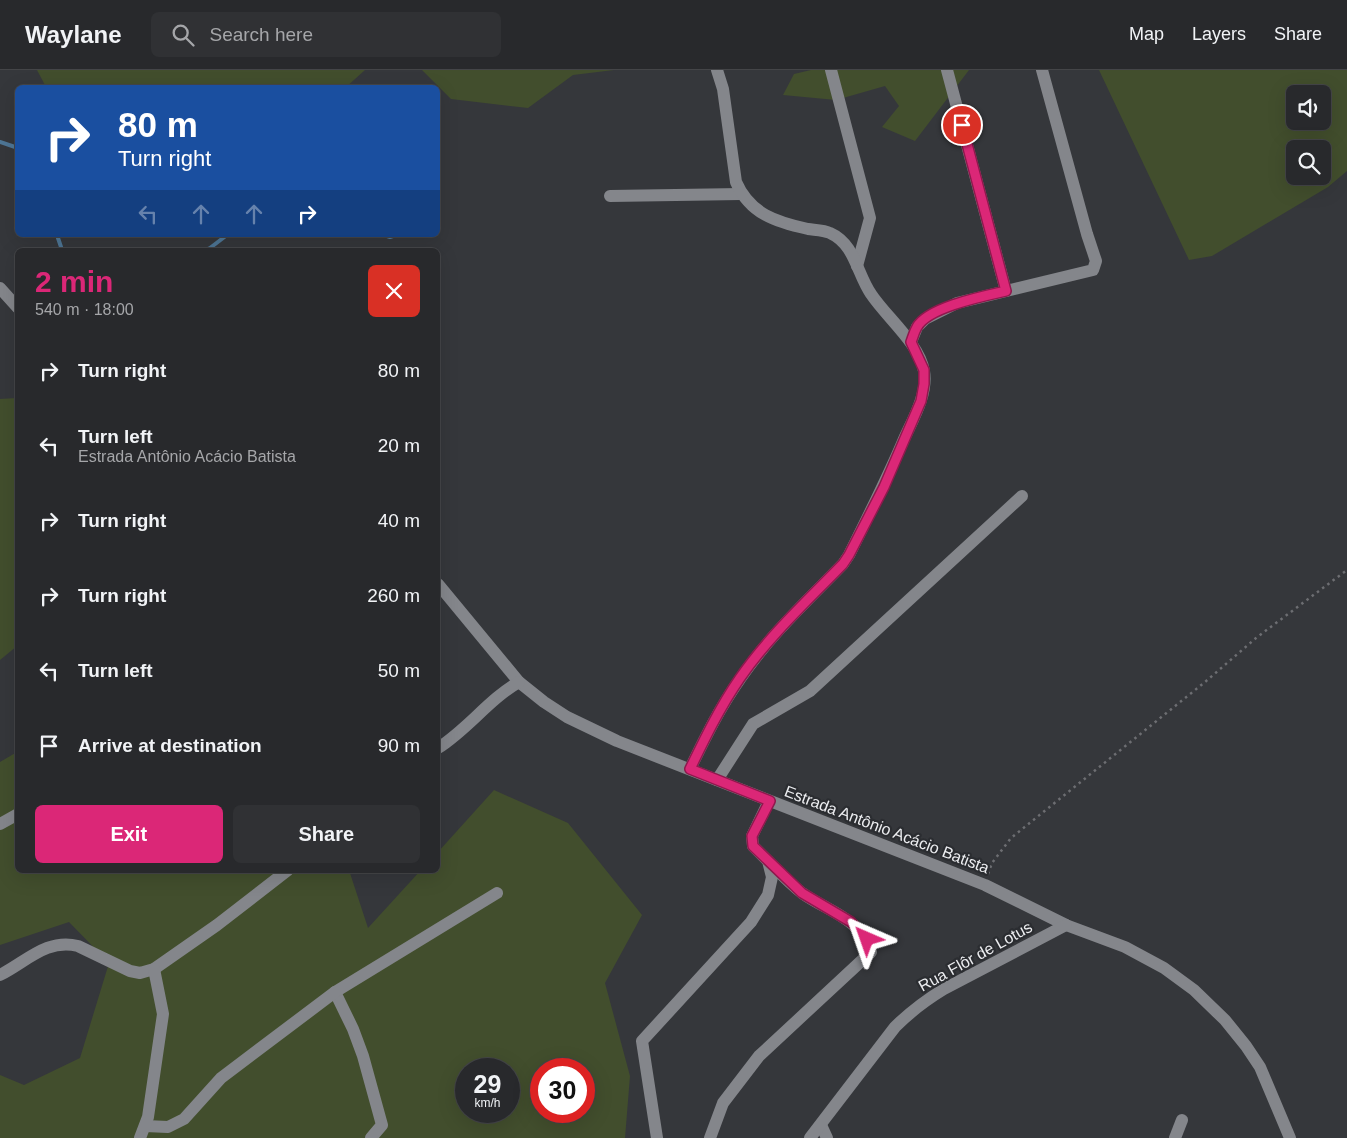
<!DOCTYPE html>
<html lang="en">
<head>
<meta charset="utf-8">
<style>
  body { margin:0; font-family:Helvetica,sans-serif; background:#303134; color:#f1f3f6; height:100vh; display:flex; flex-direction:column; font-size:19px; white-space:nowrap }
  * { box-sizing:border-box; margin:0 }
  p { font-size:16px; color:#a5a6a9 }
  .icon { flex:none; width:28px; height:28px; fill:none; stroke:currentColor; stroke-width:2; stroke-linecap:round; stroke-linejoin:round }
  .map { position:relative; flex:1; overflow:hidden }
  .drawer { position:absolute; left:15px; top:178px; width:425px; height:625px; display:flex; flex-direction:column; background:#28292c; border-radius:8px; box-shadow:0 5px 20px #0002,0 0 0 1px #444548 }
  .drawer>* { flex:none }
  .banner { position:absolute; left:15px; top:15px; width:425px; height:152px; border-radius:8px; box-shadow:0 5px 20px #0002,0 0 0 1px #444548; background:#1a4fa0; color:#fff; overflow:hidden }
  .tools { position:absolute; left:1286px; top:15px; display:grid; gap:10px }
  .tools a { display:grid; place-items:center; width:45px; height:45px; border-radius:8px; background:#28292c; box-shadow:0 5px 20px #0002,0 0 0 1px #444548; font-size:25px }
  .speed { position:absolute; left:455px; top:988px; display:flex; gap:10px; font-size:25px; font-weight:700; text-align:center }
  .speed>* { display:grid; place-content:center; width:65px; height:65px; border-radius:50%; background:#28292c; box-shadow:0 5px 20px #0002,0 0 0 1px #444548; line-height:1 }
  .speed small { font-size:12px; font-weight:400 }
  .speed .limit { border:8px solid #d22; background:#fff; color:#111 }
  .pin { position:absolute; display:grid; place-items:center; width:42px; height:42px; color:#fff; margin:-21px; border:2px solid #fff; border-radius:50%; box-shadow:0 1px 5px #0007 }
  .me { position:absolute; width:55px; margin:-28px; rotate:317deg; stroke-linejoin:round; filter:drop-shadow(0 0 4px #0008) }
  .turn { display:flex; align-items:center; gap:18px; height:105px; padding:0 20px; font-size:22px }
  .turn .icon { width:65px; height:65px; stroke-width:2.5 }
  .turn b { display:block; font-size:35px; line-height:42px }
  .lanes { display:flex; align-items:center; height:48px; padding:0 20px; background:#0003; justify-content:center; gap:25px; direction:ltr }
  .lanes .off { opacity:.35 }
  .round { display:grid; place-items:center; flex:none; width:52px; height:52px; border-radius:8px; background:#303134 }
  .overview { display:flex; align-items:center; justify-content:space-between; height:85px; padding:0 20px }
  h1 { font-size:30px; font-weight:800; line-height:38px; color:#db2777 }
  .primary-button { display:flex; gap:10px; margin-top:auto; padding:10px 20px }
  .primary-button a { flex:1; height:58px; border-radius:8px; background:#db2777; color:#fff; font-size:20px; font-weight:800; line-height:58px; text-align:center }
  .primary-button a+a { background:#303134; color:#f1f3f6 }
  ul { padding:0; list-style:none }
  li { display:flex; align-items:center; gap:15px; height:75px; padding:0 20px }
  li div { flex:1 }
  li b { display:block; font-size:19px }
  li em { font-style:normal }
  header { display:flex; align-items:center; gap:30px; box-sizing:border-box; height:70px; padding:0 25px; background:#28292c; border-bottom:1px solid #444548 }
  header strong { font-size:24px }
  nav { display:flex; gap:28px; margin-inline-start:auto; font-size:18px }
  .search { width:350px; height:45px; background:#303134; display:flex; align-items:center; gap:12px; box-sizing:border-box; padding:0 18px; border-radius:8px; color:#a5a6a9; font-size:19px }
  .map>svg:first-child { display:block }
  .green { fill:#424e2d; fill-rule:evenodd }
  .lines { fill:none; stroke-linecap:round; stroke-linejoin:round }
  .stream { stroke:#4e7696; stroke-width:4 }
  .path { stroke:#6d6e72; stroke-width:2.5; stroke-dasharray:2.5 4; stroke-linecap:butt }
  .minor { stroke:#84868b; stroke-width:12 }
  .route-casing { stroke:#8e194d; stroke-width:12 }
  .route { stroke:#db2777; stroke-width:9 }
  .labels { text-anchor:middle; stroke-width:4.5; stroke-linejoin:round; paint-order:stroke }
  .street-label { font-size:16px; fill:#ecedf0; stroke:#2b2d31 }
</style>
</head>
<body>
<header>
<strong>Waylane</strong>
<div class="search"><svg class="icon" aria-label="search" viewBox="0 0 24 24"><circle cx="10" cy="10" r="6"/><path d="M15 15l6 6"/></svg>Search here</div>
<nav><a>Map</a><a>Layers</a><a>Share</a></nav>
</header>
<div class="map">
<svg width="1347" height="1068" viewBox="0 0 1347 1068">
  <rect width="100%" height="100%" fill="#35373b"/>
  <g class="green">
    <path d="M37,0H365L345,18L46,17Z"/>
    <path d="M422,0H614L573,5L528,38L451,29Z"/>
    <path d="M811,0H969L915,71L882,57L899,36L885,16L836,30L783,25L794,4Z"/>
    <path d="M1099,0H1347V101L1328,117L1212,186L1189,190ZM1295,24H1322V51H1295ZM1295,79H1322V106H1295Z"/>
    <path d="M17,328V576L0,590V329Z"/>
    <path d="M17,682L18,800H349L368,858L421,800H438V782L494,720L568,753L642,845L605,913L630,1006L625,1068H0V1005L24,1015L80,988L109,893L69,852L0,875V692ZM466,999H509V1041H466ZM541,999H584V1041H541Z"/>
  </g>
  <g class="lines">
    <g class="stream">
      <path d="M0,72L18,78"/>
      <path d="M57,165L62,180"/>
      <path d="M384,165L390,167L396,165"/>
      <path d="M205,180L210,178L227,165"/>
    </g>
    <path class="path" d="M988,804L992,793L1011,768L1205,612L1256,568L1347,500"/>
    <g class="minor">
      <path d="M831,0L870,148L857,196"/>
      <path d="M947,0L1006,221"/>
      <path d="M610,126L741,124"/>
      <path d="M0,218L18,238"/>
      <path d="M911,272L917,257L925,249L957,233L1093,200L1096,191L1087,164L1042,0"/>
      <path d="M438,514L519,612L544,632L567,647L617,671L985,815L1066,855L1125,877L1164,898L1194,920L1225,950L1246,976L1260,997L1290,1068"/>
      <path d="M438,678C468,659 489,629 519,612"/>
      <path d="M690,699C705,668 720,637 740,609C769,566 807,531 843,494L849,485C868,447 887,409 904,369C913,349 928,324 924,301C919,273 887,248 871,224C857,204 855,174 830,163C824,160 815,160 808,159C776,152 750,144 736,112L723,19L717,0"/>
      <path d="M717,710L753,654L810,621L1022,426"/>
      <path d="M0,754L18,744"/>
      <path d="M0,905C26,892 47,868 78,876L130,901L140,903L154,899L217,855L288,800"/>
      <path d="M335,922L353,959L363,986L382,1055L371,1068"/>
      <path d="M821,1055L827,1068"/>
      <path d="M145,1056L168,1057L184,1049L221,1008L335,922L497,823"/>
      <path d="M140,1068L148,1047L163,944L154,899"/>
      <path d="M657,1068L642,971L751,852L768,825L772,807L768,791L753,776L752,766L769,731"/>
      <path d="M710,1068L723,1033L759,986L871,882C860,848 829,842 802,823C790,814 779,802 768,791"/>
      <path d="M810,1068L895,957C910,942 926,930 944,919L1066,855"/>
      <path d="M1175,1068L1182,1050"/>
    </g>
  </g>
  <g class="lines">
    <defs>
      <path id="route" d="M867,869L851,852L802,823L753,776L752,766L770,731L690,699C705,668 720,637 740,608C769,566 807,531 843,494L849,485L884,417L921,331L924,314V300L911,272C913,267 914,262 917,257C928,237 984,226 1006,221L962,55"/>
    </defs>
    <use href="#route" class="route-casing"/>
    <use href="#route" class="route"/>
  </g>
  <g class="labels">
    <g class="street-label">
      <text transform="translate(887 759) rotate(21)" y="6">Estrada Antônio Acácio Batista</text>
      <text transform="translate(975 886) rotate(-29)" y="6">Rua Flôr de Lotus</text>
    </g>
  </g>
</svg>
<div class="tools">
<a><svg class="icon" aria-label="sound" viewBox="0 0 24 24"><path d="M4 9h4l5-4v14l-5-4H4zM17 9q2 3 0 6"/></svg></a>
<a><svg class="icon" aria-label="search" viewBox="0 0 24 24"><circle cx="10" cy="10" r="6"/><path d="M15 15l6 6"/></svg></a>
</div>
<div class="speed"><div>29<small>km/h</small></div><div class="limit">30</div></div>
<div class="pin" style="left:962px;top:55px;background:#d93025"><svg class="icon" aria-label="arrive" viewBox="0 0 24 24"><path d="M6 21V4h12l-3 4 3 4H6"/></svg></div>
<svg class="me" style="left:867px;top:869px" viewBox="-20 -20 40 40"><path d="M0-17L14 15 0 8-14 15z" fill="#db2777" stroke="#fff" stroke-width="4"/></svg>
<div class="banner">
<div class="turn"><svg class="icon" aria-label="right" viewBox="0 0 24 24"><path d="M7 20v-9h11M14 6l5 5-5 5"/></svg><div><b>80 m</b>Turn right</div></div>
<div class="lanes"><svg class="icon off" aria-label="left" viewBox="0 0 24 24"><path d="M17 20v-9H6M10 6l-5 5 5 5"/></svg><svg class="icon off" aria-label="ahead" viewBox="0 0 24 24"><path d="M12 20V5M6 11l6-6 6 6"/></svg><svg class="icon off" aria-label="ahead" viewBox="0 0 24 24"><path d="M12 20V5M6 11l6-6 6 6"/></svg><svg class="icon" aria-label="right" viewBox="0 0 24 24"><path d="M7 20v-9h11M14 6l5 5-5 5"/></svg></div>
</div>
<section class="drawer">
<div class="overview"><div><h1>2 min</h1><p>540 m · 18:00</p></div><a class="round" style="background:#d93025;color:#fff"><svg class="icon" aria-label="close" viewBox="0 0 24 24"><path d="M6 6l12 12M18 6L6 18"/></svg></a></div>
<ul>
<li><svg class="icon" aria-label="right" viewBox="0 0 24 24"><path d="M7 20v-9h11M14 6l5 5-5 5"/></svg><div><b>Turn right</b></div><em>80 m</em></li>
<li><svg class="icon" aria-label="left" viewBox="0 0 24 24"><path d="M17 20v-9H6M10 6l-5 5 5 5"/></svg><div><b>Turn left</b><p>Estrada Antônio Acácio Batista</p></div><em>20 m</em></li>
<li><svg class="icon" aria-label="right" viewBox="0 0 24 24"><path d="M7 20v-9h11M14 6l5 5-5 5"/></svg><div><b>Turn right</b></div><em>40 m</em></li>
<li><svg class="icon" aria-label="right" viewBox="0 0 24 24"><path d="M7 20v-9h11M14 6l5 5-5 5"/></svg><div><b>Turn right</b></div><em>260 m</em></li>
<li><svg class="icon" aria-label="left" viewBox="0 0 24 24"><path d="M17 20v-9H6M10 6l-5 5 5 5"/></svg><div><b>Turn left</b></div><em>50 m</em></li>
<li><svg class="icon" aria-label="arrive" viewBox="0 0 24 24"><path d="M6 21V4h12l-3 4 3 4H6"/></svg><div><b>Arrive at destination</b></div><em>90 m</em></li>
</ul>
<div class="primary-button"><a>Exit</a><a>Share</a></div>
</section>
</div>
</body>
</html>
